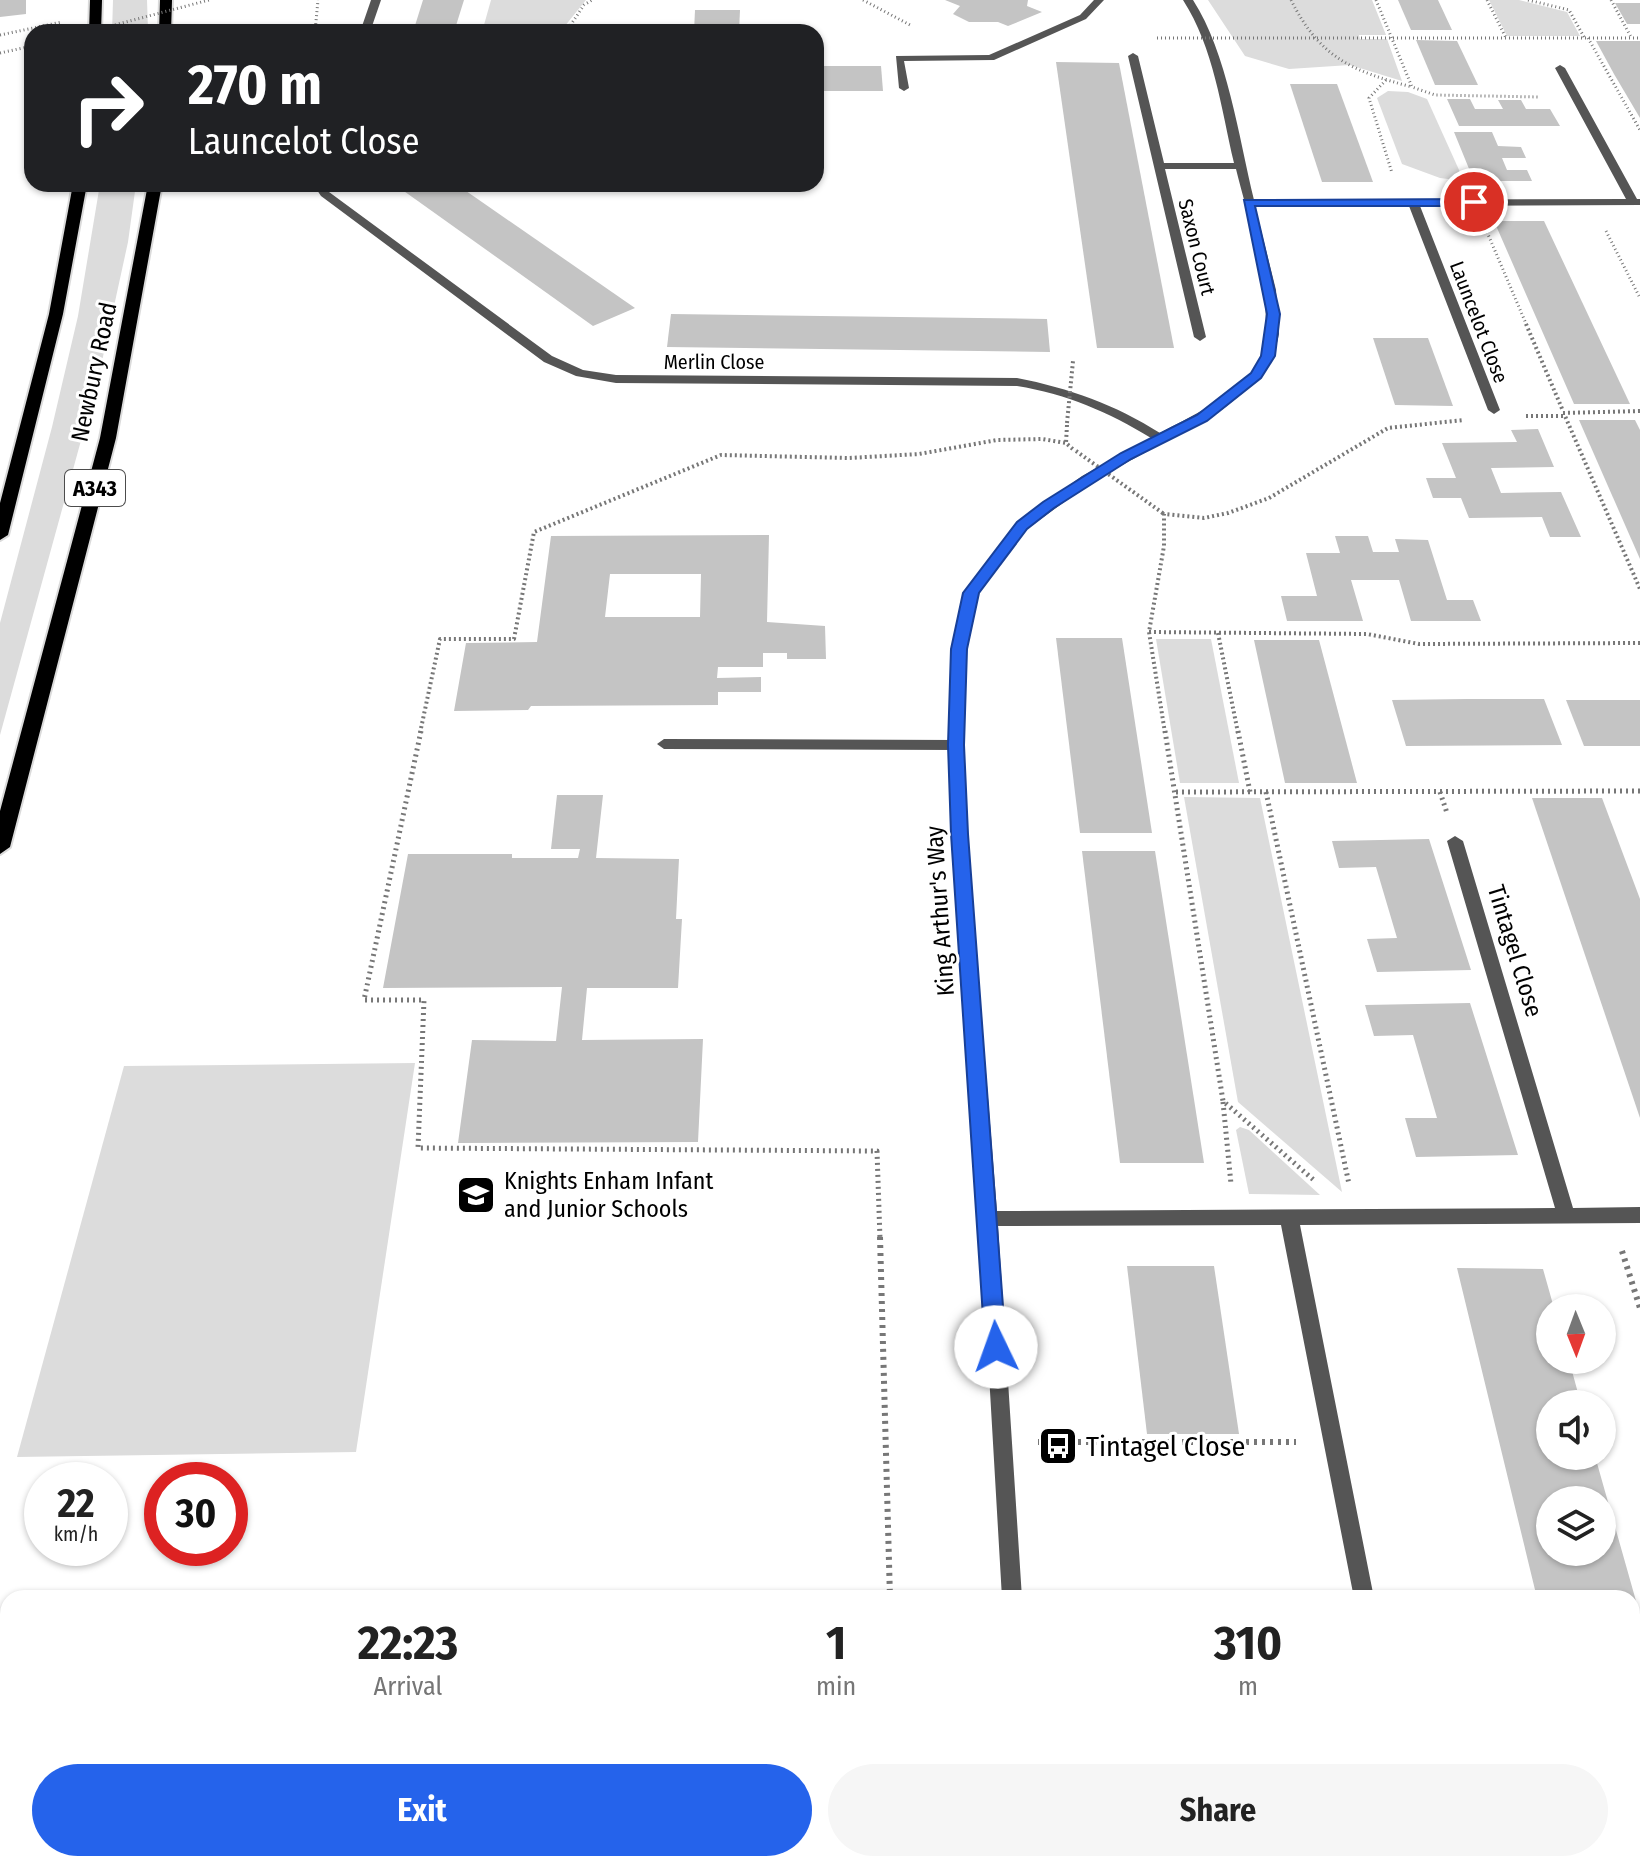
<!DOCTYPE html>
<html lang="en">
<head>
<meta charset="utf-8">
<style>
  body { margin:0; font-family:"Fira Sans Condensed",sans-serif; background:#f6f6f6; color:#222; height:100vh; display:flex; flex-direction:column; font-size:30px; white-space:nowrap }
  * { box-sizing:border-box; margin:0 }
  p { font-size:26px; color:#767676 }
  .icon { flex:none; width:44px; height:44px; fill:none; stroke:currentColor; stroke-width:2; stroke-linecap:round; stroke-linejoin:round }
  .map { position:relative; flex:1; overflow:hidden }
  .sheet { position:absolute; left:0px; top:1590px; width:1640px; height:282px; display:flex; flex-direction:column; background:#fff; border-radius:24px 24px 0 0; box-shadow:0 2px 6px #0004 }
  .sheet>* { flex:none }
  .top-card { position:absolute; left:24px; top:24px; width:800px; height:168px; border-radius:24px; box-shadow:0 2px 6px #0004; background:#202124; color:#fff; overflow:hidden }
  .needle { width:52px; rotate:179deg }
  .controls { position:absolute; left:1536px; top:1294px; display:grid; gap:16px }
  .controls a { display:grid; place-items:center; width:80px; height:80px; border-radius:50%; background:#fff; box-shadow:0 2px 6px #0004; font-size:40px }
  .speed { position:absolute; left:24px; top:1462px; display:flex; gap:16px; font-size:40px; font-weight:700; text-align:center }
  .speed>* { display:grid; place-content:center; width:104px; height:104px; border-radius:50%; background:#fff; box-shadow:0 2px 6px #0004; line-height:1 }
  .speed small { font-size:20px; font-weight:400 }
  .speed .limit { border:12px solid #d22; background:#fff; color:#111 }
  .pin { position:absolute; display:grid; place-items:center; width:68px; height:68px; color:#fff; margin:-34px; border:4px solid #fff; border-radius:50%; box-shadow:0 2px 8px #0007 }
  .me { position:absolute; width:88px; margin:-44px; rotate:357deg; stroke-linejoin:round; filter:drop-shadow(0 0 6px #0008) }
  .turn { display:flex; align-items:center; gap:28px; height:168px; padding:0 32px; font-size:36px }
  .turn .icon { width:104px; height:104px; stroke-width:2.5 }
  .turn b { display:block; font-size:56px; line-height:68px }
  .eta { display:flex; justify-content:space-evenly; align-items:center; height:136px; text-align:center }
  .eta b { font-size:48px; font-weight:700; line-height:56px }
  .action { display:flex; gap:16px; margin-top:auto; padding:16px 32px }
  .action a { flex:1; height:92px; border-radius:48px; background:#2563eb; color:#fff; font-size:32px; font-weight:700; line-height:92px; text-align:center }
  .action a+a { background:#f6f6f6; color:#222 }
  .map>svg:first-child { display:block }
  .green { fill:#dcdcdc }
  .building { fill:#c4c4c4; fill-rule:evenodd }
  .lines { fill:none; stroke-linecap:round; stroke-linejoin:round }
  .primary-casing { stroke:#dbdbdb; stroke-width:4 }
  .path-far3 { stroke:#777; stroke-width:3; stroke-dasharray:1 3; stroke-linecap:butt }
  .path-far2 { stroke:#777; stroke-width:4; stroke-dasharray:2 3; stroke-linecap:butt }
  .path-far1 { stroke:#777; stroke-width:5; stroke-dasharray:2 4; stroke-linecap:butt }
  .path { stroke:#777; stroke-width:6; stroke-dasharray:3 5; stroke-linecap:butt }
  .lane { fill:#555; fill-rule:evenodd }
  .street { fill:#555; fill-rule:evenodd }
  .primary { fill:#000; fill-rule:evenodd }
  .path-bridge-far1 { stroke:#777; stroke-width:3; stroke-dasharray:1 3; stroke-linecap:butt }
  .path-bridge { stroke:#777; stroke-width:4; stroke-dasharray:2 3; stroke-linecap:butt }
  .route { fill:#2563eb; stroke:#184099; stroke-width:2 }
  .labels { text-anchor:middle; stroke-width:6; stroke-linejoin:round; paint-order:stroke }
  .far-street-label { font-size:20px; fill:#000; stroke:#fff }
  .shield { fill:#fff; stroke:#4c4c4c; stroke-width:2 }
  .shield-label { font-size:22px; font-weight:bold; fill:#000 }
  .street-label { font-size:24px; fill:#000; stroke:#fff }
  .poi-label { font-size:24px; fill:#000; stroke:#fff; text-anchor:start }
  .near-poi-label { font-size:28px; fill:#000; stroke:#fff; text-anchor:start }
</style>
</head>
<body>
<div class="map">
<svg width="1640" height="1871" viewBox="0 0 1640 1871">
  <rect width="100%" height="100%" fill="#fff"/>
  <g class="green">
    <path d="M113,0H147L148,32H112Z"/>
    <path d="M491,0H586L560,32H482Z"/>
    <path d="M1208,0H1372L1386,35H1359L1360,39H1387L1402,81L1350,65L1289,69L1245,56Z"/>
    <path d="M1489,0H1519L1567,12L1580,36H1507Z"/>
    <path d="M1388,91L1408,92L1427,99L1464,181L1440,178L1402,164L1377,98Z"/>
    <path d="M100,184H136L128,242L99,375L0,735V623L52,427L78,316Z"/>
    <path d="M1156,639H1211L1239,783H1180Z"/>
    <path d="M1184,797L1260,798L1342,1192L1238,1102Z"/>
    <path d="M415,1063L356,1452L17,1457L124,1066Z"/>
    <path d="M1240,1127L1249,1130L1320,1195L1249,1194L1236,1130Z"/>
    <path d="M94,1864H708V1871H93Z"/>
  </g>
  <g class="building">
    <path d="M0,0H26V14L0,17Z"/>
    <path d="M423,0H464L454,32H413Z"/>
    <path d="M945,0H1028L1027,6L1042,12L1008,26L998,22H969L953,14L960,6Z"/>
    <path d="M1398,0H1438L1452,30H1411Z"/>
    <path d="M1615,3H1640V24H1627Z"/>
    <path d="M695,10H740L739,32H694Z"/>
    <path d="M1416,40L1457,41L1478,85H1435Z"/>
    <path d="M1596,41H1640V118L1614,74Z"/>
    <path d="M1056,62L1119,63L1174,348H1097Z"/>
    <path d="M816,66H881L883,91H816Z"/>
    <path d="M1290,84H1337L1373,182H1322Z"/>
    <path d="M1447,99H1470L1475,109H1503L1498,100H1521L1526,109H1550L1560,126H1459Z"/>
    <path d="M1454,132H1492L1498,146L1521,147L1526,158H1502L1507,170H1527L1532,181H1474Z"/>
    <path d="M394,184H456L635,308L593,326Z"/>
    <path d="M1494,221H1544L1630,404H1574Z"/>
    <path d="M671,314L1047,319L1050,352L667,347Z"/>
    <path d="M1373,338H1428L1453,406L1395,405Z"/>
    <path d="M1579,420H1635L1640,430V559Z"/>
    <path d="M1538,429L1554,467L1491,468L1501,493L1561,492L1581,537H1550L1542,517L1469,518L1461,498H1433L1426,478H1456L1442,443L1517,442L1511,430Z"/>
    <path d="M769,535L767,622L825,626L826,659H787V653H763V667H718L717,678L761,677V692H718V705L531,706L528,710L454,711L466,643L537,642L551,536ZM610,574H701L700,617H605Z"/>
    <path d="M1335,536H1368L1373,552H1399L1395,539L1428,540L1447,600H1473L1481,621H1411L1399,580H1351L1363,621H1287L1281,596H1317L1306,553H1340Z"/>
    <path d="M1056,638H1122L1152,833H1080Z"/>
    <path d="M1254,640H1319L1357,783H1285Z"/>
    <path d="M1467,699H1544L1562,745L1406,746L1392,700Z"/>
    <path d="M1566,700H1640V746H1584Z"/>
    <path d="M557,795H603L596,858L679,859L676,919H682L678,988H587L582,1040L703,1039L698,1142L458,1143L472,1040L556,1041L562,987L383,988L408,854H512V858H578L580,849H551Z"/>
    <path d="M1532,798H1602L1640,899V1118Z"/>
    <path d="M1429,839L1471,970L1377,972L1367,939L1397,938L1376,867L1339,868L1332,841Z"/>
    <path d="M1082,851H1155L1204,1163H1120Z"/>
    <path d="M1470,1003L1518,1155L1416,1157L1405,1118H1437L1413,1035L1374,1036L1365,1005Z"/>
    <path d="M1127,1266H1214L1239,1434H1147Z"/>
    <path d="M1457,1268L1543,1269L1554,1308H1550V1360H1569L1581,1404H1550V1456H1595L1640,1615V1835H1632V1598H1537ZM1550,1500H1602V1552H1550Z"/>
  </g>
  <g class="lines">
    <defs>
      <g id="primary">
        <path d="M90,0H102L101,32H89Z"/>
        <path d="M160,0H172L171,32H159Z"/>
        <path d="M73,184H87L63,314L8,535L0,540V503L49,314Z"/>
        <path d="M148,184H162L116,438L10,847L0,854V811L100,438Z"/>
      </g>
    </defs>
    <use href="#primary" class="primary-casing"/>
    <g class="path-far3">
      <path d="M863,0L912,26"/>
      <path d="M1291,0C1320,58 1352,71 1412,87"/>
      <path d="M1376,0L1412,87L1435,95L1539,97"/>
      <path d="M1487,0L1506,38"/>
      <path d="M1528,0L1569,10L1584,37"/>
      <path d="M1611,0L1631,37"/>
      <path d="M315,32L318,0"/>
      <path d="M566,32L584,5L592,0"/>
      <path d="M0,35L62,22"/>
      <path d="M1269,38H1640"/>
      <path d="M1588,38L1640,130"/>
      <path d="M0,53L32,46"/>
      <path d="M1386,80L1369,98L1392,173"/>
      <path d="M1606,231L1640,298"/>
      <path d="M1487,232L1527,326"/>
    </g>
    <g class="path-far2">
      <path d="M1526,324L1563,411"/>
      <path d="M1563,413L1640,411"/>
      <path d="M1526,416H1565L1640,589"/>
      <path d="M1067,425L1066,443L1075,451"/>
      <path d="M1149,632L1367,634L1419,644L1640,643"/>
      <path d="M1218,633L1238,733"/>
      <path d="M420,733L440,639H514L534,532L721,455L849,458L919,454L997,440L1042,439L1066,443"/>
      <path d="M1165,733L1149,632L1164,546V514L1204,518L1228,513L1269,498L1388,428L1464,420"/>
    </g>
    <g class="path-far1">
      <path d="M421,731L364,1000H424L418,1148L877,1151L880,1239"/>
      <path d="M1165,731L1223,1101L1316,1182"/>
      <path d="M1238,731L1250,792"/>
      <path d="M1176,792L1640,791"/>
      <path d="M1266,792L1349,1184"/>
      <path d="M1440,792L1447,813"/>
      <path d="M1223,1102L1231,1184"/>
    </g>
    <g class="path">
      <path d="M880,1237L890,1598"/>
      <path d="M1622,1251L1640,1308"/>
      <path d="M1038,1442H1296"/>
      <path d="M898,1864V1871"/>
      <path d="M1418,1864L1420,1871"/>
      <path d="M1547,1871L1640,1870"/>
    </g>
    <g class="lane">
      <path d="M1094,0H1104L1086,19L994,60L904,61L909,88L904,91L899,88L896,56L989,55L1080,15Z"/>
      <path d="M664,739L956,740L963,745L956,750L664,749L657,744Z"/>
    </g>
    <g class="street">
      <path d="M371,0H381L370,32H360Z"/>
      <path d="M1183,0H1193C1227,52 1239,138 1254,200L1626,199L1555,68L1560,65L1565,68L1637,199H1640V205L1420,206L1500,410L1494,414L1488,410L1409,206H1255L1276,290L1279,334L1274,356L1260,379L1223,409L1092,482L1027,529L978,594L966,649L963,745L967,834L997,1211L1555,1208L1447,841L1455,836L1463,841L1573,1208L1640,1207V1223L1300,1225L1374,1598H1354L1281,1225L998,1226L1022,1598H1002L980,1219L951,834L949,745L952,649L964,593L1017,523L1082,476L1151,438C1109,412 1066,394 1017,386L616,383L576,376L544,362L321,196L313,184H323L329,192L552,356L583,370L616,375L1017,378C1069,388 1116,405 1160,433C1189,417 1232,398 1252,372C1286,328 1248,219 1236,169H1165L1206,337L1200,341L1194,337L1128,56L1133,53L1138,56L1164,163H1234C1221,108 1214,48 1183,0Z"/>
      <rect x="1020" y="1864" width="22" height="7"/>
    </g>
    <use href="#primary" class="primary"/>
    <g class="path-bridge-far1">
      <path d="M88,32L209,0"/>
      <path d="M1157,38H1269"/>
    </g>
    <g class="path-bridge">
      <path d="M1067,423L1073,361"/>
      <path d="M1076,451L1164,514"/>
    </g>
  </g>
  <path class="route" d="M1244,200L1474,199L1480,202L1474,206H1255L1280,314L1275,356L1261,378L1207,421L1131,459L1054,508L1027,529L979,593L967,649L964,745L968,834L1006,1347L1003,1353L996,1356L988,1353L985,1347L951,834L948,745L951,649L963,593L1017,522L1043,502L1121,453L1197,415L1251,373L1261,356L1267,314Z"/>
  <defs>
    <symbol id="school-square" viewBox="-11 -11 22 22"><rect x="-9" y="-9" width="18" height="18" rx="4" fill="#000" stroke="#fff"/><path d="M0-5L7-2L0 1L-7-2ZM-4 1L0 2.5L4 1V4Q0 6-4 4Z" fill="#fff"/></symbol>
    <symbol id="bus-square" viewBox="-11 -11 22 22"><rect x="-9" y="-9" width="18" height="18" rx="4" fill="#000" stroke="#fff"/><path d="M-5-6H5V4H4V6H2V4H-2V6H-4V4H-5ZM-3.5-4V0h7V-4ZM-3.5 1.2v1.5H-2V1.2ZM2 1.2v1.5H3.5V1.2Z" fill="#fff"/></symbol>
  </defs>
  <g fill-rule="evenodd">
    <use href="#school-square" x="454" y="1173" width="44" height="44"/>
    <use href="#bus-square" x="1036" y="1424" width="44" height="44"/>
  </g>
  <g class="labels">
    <g class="far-street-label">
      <text transform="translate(1197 247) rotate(76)" y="7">Saxon Court</text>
      <text transform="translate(1479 322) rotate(69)" y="7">Launcelot Close</text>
      <text x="714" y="369">Merlin Close</text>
    </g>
    <rect class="shield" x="65" y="470" width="60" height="36" rx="6"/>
    <g class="shield-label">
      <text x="95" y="496">A343</text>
    </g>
    <g class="street-label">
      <text transform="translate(94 372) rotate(-78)" y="8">Newbury Road</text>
      <text transform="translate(940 911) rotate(-94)" y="8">King Arthur's Way</text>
      <text transform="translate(1515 951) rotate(73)" y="8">Tintagel Close</text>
    </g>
    <g class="poi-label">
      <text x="504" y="1189">Knights Enham Infant<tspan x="504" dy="28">and Junior Schools</tspan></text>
    </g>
    <g class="near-poi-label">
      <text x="1086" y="1456">Tintagel Close</text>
    </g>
  </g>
</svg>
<div class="controls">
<a><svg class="needle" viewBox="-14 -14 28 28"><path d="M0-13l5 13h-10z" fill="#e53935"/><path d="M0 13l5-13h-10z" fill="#767676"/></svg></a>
<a><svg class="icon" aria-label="sound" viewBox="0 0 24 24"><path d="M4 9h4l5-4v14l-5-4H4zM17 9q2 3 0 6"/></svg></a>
<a><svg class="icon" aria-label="layers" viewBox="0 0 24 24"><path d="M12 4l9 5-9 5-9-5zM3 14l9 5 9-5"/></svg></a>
</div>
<div class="speed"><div>22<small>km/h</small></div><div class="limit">30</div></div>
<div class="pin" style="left:1474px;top:202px;background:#d93025"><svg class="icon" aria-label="arrive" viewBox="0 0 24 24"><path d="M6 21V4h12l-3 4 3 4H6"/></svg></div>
<svg class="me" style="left:996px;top:1347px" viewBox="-20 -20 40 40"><circle r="19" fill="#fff"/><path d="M0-13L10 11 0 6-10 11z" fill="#2563eb"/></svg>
<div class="top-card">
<div class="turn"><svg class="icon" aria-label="right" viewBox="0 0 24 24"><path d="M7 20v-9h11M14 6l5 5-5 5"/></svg><div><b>270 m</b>Launcelot Close</div></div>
</div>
<section class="sheet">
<div class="eta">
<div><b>22:23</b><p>Arrival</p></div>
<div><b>1</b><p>min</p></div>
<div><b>310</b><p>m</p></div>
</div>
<div class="action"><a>Exit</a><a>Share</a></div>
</section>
</div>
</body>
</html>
